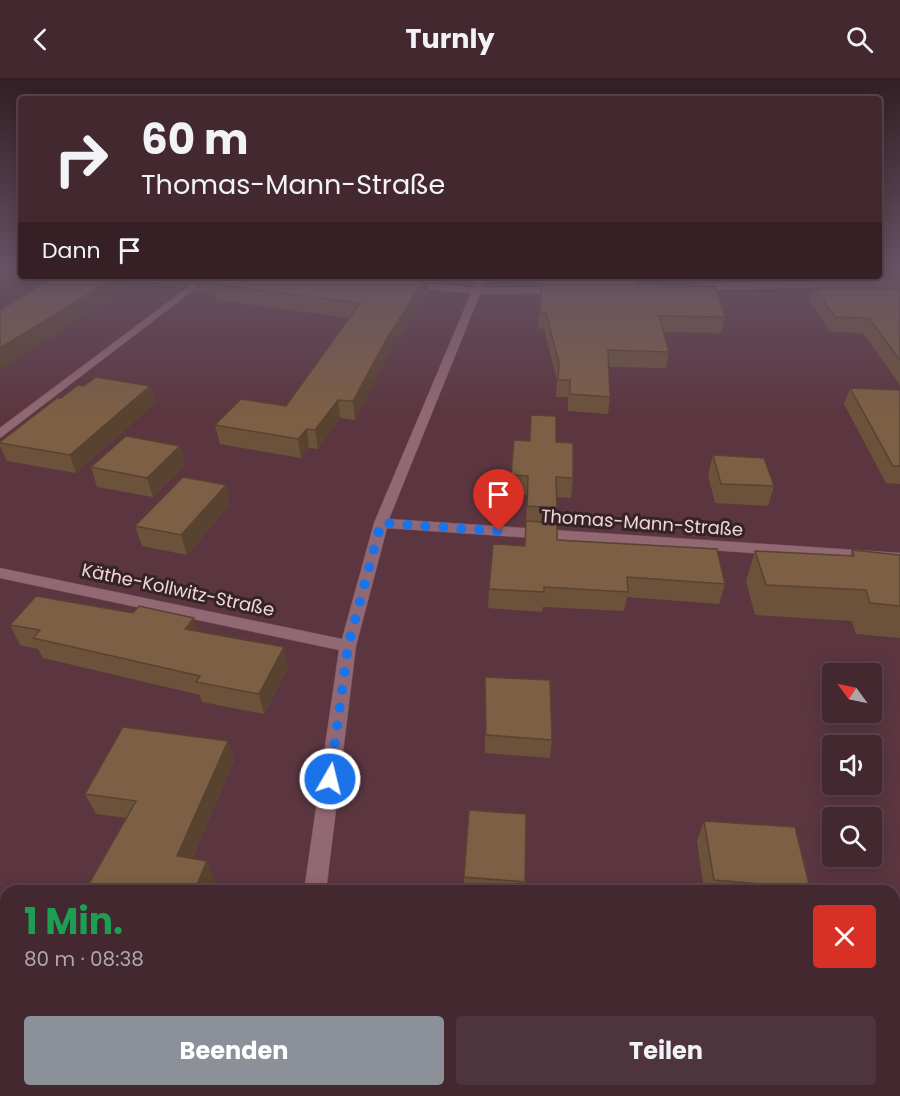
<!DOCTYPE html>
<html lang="de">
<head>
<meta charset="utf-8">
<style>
  body { margin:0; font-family:Poppins,sans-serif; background:#4e343c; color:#f1f3f6; height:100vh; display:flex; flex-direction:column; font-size:22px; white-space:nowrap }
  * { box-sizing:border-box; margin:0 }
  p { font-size:20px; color:#afa6ab }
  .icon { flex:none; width:33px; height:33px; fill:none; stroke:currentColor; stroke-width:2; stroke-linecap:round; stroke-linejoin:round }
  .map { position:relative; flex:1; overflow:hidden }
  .panel { position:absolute; left:0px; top:807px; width:900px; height:212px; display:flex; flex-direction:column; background:#442830; border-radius:18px 18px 0 0; box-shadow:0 3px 15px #0003,0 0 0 2px #5c444c }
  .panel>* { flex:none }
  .banner { position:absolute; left:18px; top:18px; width:864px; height:183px; border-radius:6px; box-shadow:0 3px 15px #0003,0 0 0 2px #5c444c; background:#442830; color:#f1f3f6; overflow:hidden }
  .needle { width:39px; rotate:303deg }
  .controls { position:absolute; left:822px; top:585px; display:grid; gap:12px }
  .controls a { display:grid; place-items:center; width:60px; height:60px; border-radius:6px; background:#442830; box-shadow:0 3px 15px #0003,0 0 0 2px #5c444c; font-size:30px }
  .pin { position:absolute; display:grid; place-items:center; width:51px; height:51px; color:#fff; margin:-62px -26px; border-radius:50% 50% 50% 0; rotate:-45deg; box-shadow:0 0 6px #0007 }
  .pin .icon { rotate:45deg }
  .me { position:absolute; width:66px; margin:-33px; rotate:8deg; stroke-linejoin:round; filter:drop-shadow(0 0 4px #0008) }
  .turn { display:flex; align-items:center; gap:21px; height:126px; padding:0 24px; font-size:27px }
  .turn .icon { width:78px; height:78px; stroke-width:2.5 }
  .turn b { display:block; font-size:42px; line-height:51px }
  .then { display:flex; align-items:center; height:57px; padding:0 24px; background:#0003; gap:12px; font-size:22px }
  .round { display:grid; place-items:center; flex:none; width:63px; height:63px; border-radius:6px; background:#4e343c }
  .summary { display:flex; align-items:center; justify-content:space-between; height:102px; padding:0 24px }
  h1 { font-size:36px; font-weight:700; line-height:45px; color:#1e9e55 }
  .action { display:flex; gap:12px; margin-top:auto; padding:12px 24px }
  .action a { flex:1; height:69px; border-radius:6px; background:#8c9099; color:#fff; font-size:24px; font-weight:700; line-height:69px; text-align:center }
  .action a+a { background:#4e343c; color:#f1f3f6 }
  header { display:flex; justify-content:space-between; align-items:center; height:78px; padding:0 24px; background:#442830; font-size:27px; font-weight:700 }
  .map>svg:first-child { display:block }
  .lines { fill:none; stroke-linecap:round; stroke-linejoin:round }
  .minor-casing { stroke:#74545c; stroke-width:1 }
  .minor { fill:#926873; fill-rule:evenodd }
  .wall { fill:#6c523b }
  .shaded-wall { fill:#584230 }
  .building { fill:#7d5f45; stroke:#584230; stroke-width:1.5 }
  .route { stroke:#1a73e8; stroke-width:10; stroke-dasharray:0 18 }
  .labels { text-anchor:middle; stroke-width:6; stroke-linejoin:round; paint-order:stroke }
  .street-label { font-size:18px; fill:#eed6db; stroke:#352328 }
</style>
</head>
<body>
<header><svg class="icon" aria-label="back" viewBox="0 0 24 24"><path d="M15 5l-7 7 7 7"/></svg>Turnly<svg class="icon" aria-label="search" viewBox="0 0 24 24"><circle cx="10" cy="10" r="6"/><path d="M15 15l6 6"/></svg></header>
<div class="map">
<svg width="900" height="1018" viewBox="0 0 900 1018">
  <rect width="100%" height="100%" fill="#5b3640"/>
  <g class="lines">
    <defs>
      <g id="minor">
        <path d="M203,198H212L0,360V350Z"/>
        <path d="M479,198H487L482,210L560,209L564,212L560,215L480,216L389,441L900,475V485L387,450L356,568L326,813H304L339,572L0,500V490L342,561L374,445L471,215L407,210L403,207L407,204L474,210Z"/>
        <path d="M900,202V208L695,212L691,209L695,206Z"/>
        <path d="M275,1012H301L300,1018H274Z"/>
      </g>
    </defs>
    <use href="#minor" class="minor-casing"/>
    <use href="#minor" class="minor"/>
  </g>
  <g class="wall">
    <path d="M879,192H900V307L863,255L830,254L810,224L815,210L881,211L885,200H872L870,198H879Z"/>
    <path d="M50,198H435L432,204H427L428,214L387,279L355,342L340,340L318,371L309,370L301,380L220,366L215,347L286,328L349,240L216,222L215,216L197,213L194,202L183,210L141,202L51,201Z"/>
    <path d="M542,198H634L635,207L725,239L721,255L663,254L669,274L666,290L609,289L610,319L608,336L568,333V319H556L557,302L544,251L538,250Z"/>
    <path d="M84,308H150L155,325L76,395L7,383L0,368V364L61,320Z"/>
    <path d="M850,310L900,312V406L886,405L844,326Z"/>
    <path d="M531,337L556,364L573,400L571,420L556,419L555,445L557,462L725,506L719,526L627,519L624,533L543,529L542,534L488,530L489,511L525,468L527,417L509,416L511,397L529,363Z"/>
    <path d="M180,368L185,387L153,419L97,409L91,389Z"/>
    <path d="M713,377L774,408L768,428L715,425L708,397Z"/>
    <path d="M230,426L187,477L142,468L135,448Z"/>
    <path d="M852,472L900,477V560L856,556L852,543L755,537L746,503L755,473L850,478Z"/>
    <path d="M10,547L198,553L288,589L264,636L202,624L200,617L43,580L38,571L20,567Z"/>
    <path d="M485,599L552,662L550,680L485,675Z"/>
    <path d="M228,663L234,683L192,781L215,803L210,813H85L127,740L96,736L85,716Z"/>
    <path d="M704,743L810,810L808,813H704L697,763Z"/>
    <path d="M464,799L525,804L524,813H464Z"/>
    <path d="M6,885V948L0,947V895Z"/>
    <path d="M130,1012H221L219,1018H134Z"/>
    <path d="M628,1012H723L724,1018H629Z"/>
    <path d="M801,1012H894L900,1018H803Z"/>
  </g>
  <g class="shaded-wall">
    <path d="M0,192H21V197L1,206L0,204Z"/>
    <path d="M118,198H140L141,202L0,292V270Z"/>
    <path d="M181,198H194V202L183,210Z"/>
    <path d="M427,198L428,214L387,279L355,342L353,323L386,262Z"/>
    <path d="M150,308L155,325L76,395L70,377Z"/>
    <path d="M338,322L340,340L318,371L315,352Z"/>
    <path d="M307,351L309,370L301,380L298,361Z"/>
    <path d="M180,368L185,387L153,419L147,400Z"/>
    <path d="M226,407L230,426L187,477L181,457Z"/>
    <path d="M194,540L200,560L185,551Z"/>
    <path d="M284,569L288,589L264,636L259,616Z"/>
    <path d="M228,663L234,683L185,797L177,778Z"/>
    <path d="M207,783L215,803L210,813H194Z"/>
    <path d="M207,1012H221L219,1018H206Z"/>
  </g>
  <g class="building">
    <path d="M886,196H900V282L869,240L835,239L815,210L899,211Z"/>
    <path d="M53,198H118L0,270V232L54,199Z"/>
    <path d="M201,198H427L386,262L353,323L338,322L315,352L307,351L298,361L215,347L241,321L286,328L360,225L213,206L219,201Z"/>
    <path d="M635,200V207L715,208L725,239L659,238L669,274L608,272L610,319L570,316V302H558L559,285L546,235H540L542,202Z"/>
    <path d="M96,299L150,308L70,377L0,365V364L57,320H61L78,307L84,308Z"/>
    <path d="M850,310L900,312V388H893Z"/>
    <path d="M531,337L556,338V364L573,365V400L556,399L557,430L527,428L528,398L511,397L514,362L530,363Z"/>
    <path d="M126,358L180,368L147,400L91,389Z"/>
    <path d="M713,377L764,380L774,408L721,406Z"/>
    <path d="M183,399L226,407L181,457L135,448Z"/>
    <path d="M526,443L557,445V462L717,471L725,506L627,499L628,514L544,509V514L489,511L493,466L525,468Z"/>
    <path d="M852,472L900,477V528L870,525L866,512L766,507L755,473L854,478Z"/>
    <path d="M36,518L133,535L139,528L194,540L185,551L284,569L259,616L196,604L200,598L33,560L40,552L10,547Z"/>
    <path d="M485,599L550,602L552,662L486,657Z"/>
    <path d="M123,649L228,663L177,778L207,783L194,813H85L136,723L85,716Z"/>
    <path d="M469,732L526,736L525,804L464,799Z"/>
    <path d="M704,743L795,749L810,810L714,802Z"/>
    <path d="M6,885V935L0,934V895Z"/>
    <path d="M894,970H898L900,978V1018H820L818,1012H894Z"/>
    <path d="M179,1012H207L205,1017Z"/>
    <path d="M637,1012H723L724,1018H637Z"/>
  </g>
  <linearGradient id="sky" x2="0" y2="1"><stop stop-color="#321e23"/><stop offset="0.57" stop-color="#665264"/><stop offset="1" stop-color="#665264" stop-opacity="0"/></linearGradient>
  <rect width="900" height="335" fill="url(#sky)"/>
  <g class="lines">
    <path class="route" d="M330,701L348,568L381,445L499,453"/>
  </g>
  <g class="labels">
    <g class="street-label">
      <text transform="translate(642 445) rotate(4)" y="6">Thomas-Mann-Straße</text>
      <text transform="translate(178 512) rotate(12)" y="6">Käthe-Kollwitz-Straße</text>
    </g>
  </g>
</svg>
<div class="controls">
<a><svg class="needle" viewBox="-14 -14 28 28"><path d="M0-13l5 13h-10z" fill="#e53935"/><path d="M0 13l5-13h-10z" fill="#afa6ab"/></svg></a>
<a><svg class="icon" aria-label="sound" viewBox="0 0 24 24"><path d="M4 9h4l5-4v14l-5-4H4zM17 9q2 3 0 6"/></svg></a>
<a><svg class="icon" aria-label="search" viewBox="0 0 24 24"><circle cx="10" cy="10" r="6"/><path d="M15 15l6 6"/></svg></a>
</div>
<div class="pin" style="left:499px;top:453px;background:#d93025"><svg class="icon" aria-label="arrive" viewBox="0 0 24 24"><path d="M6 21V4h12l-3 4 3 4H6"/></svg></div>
<svg class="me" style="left:330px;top:701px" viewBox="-20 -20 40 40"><circle r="17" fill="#1a73e8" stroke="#fff" stroke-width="3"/><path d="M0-11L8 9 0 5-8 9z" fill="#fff"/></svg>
<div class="banner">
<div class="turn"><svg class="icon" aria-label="right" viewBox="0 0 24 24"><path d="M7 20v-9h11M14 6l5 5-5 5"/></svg><div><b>60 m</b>Thomas-Mann-Straße</div></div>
<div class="then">Dann<svg class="icon" aria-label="arrive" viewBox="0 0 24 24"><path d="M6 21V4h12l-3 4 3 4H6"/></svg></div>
</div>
<section class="panel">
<div class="summary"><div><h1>1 Min.</h1><p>80 m · 08:38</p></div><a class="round" style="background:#d93025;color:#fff"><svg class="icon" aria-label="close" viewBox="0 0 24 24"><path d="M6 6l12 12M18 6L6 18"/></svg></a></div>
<div class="action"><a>Beenden</a><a>Teilen</a></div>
</section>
</div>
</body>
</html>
